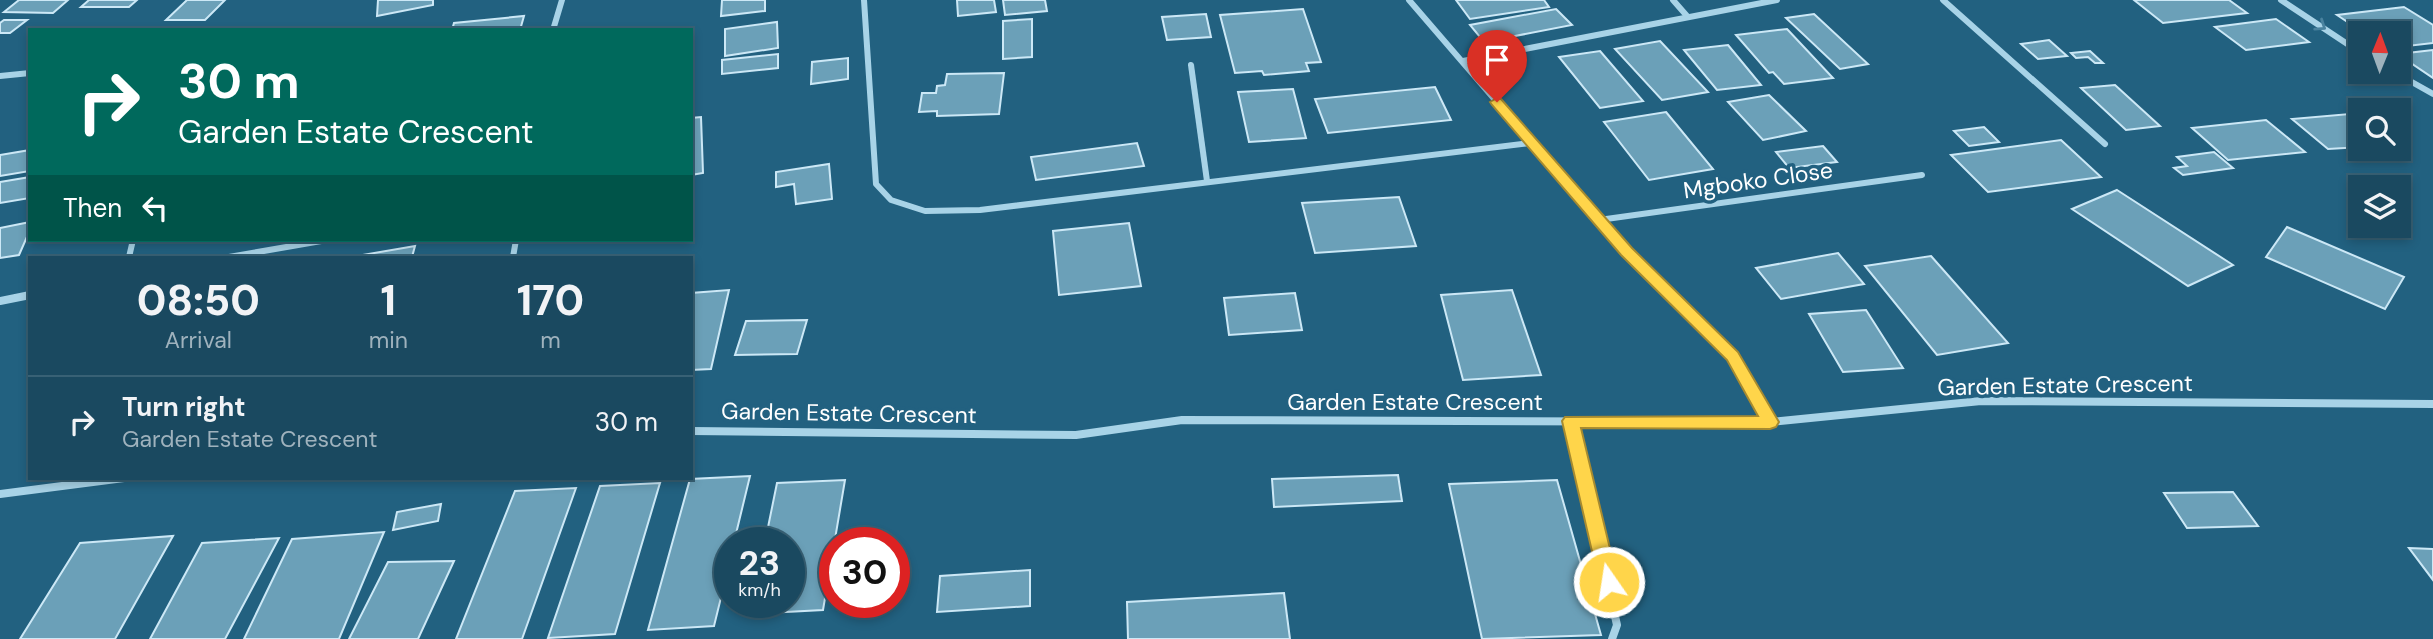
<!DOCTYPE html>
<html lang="en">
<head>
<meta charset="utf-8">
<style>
  body { margin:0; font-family:"DM Sans",sans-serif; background:#235066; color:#f1f3f6; height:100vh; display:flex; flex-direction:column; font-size:26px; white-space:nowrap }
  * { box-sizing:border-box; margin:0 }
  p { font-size:23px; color:#9fb2bd }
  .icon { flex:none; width:38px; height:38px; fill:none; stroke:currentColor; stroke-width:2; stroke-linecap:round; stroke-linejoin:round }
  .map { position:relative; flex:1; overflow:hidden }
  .panel { position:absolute; left:28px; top:256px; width:665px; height:224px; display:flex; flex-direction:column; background:#1a4960; border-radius:0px; box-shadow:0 4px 10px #0003,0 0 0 2px #386175 }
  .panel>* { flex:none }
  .hud { position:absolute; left:28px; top:28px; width:665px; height:214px; border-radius:0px; box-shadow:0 4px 10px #0003,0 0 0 2px #386175; background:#00695c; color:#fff; overflow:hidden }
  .needle { width:46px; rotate:1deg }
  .tools { position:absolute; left:2348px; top:21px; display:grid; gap:14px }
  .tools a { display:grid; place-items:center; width:63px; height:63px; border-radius:0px; background:#1a4960; box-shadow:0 4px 10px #0003,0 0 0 2px #386175; font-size:35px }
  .speed { position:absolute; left:714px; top:527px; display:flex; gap:14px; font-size:35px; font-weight:700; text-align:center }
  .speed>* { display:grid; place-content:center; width:91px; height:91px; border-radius:50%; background:#1a4960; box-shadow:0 4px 10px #0003,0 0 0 2px #386175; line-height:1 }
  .speed small { font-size:18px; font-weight:400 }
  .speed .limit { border:10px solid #d22; background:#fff; color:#111 }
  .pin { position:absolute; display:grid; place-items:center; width:60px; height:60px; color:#fff; margin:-72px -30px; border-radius:50% 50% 50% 0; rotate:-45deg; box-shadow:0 0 7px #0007 }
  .pin .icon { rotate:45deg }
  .me { position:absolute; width:77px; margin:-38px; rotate:347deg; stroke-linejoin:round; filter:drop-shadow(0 0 5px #0008) }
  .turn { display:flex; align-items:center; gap:24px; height:147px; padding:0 35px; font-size:32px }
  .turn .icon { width:91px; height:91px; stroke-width:2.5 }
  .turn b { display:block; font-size:49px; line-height:60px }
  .then { display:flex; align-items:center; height:66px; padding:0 35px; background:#0003; gap:14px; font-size:26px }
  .eta { display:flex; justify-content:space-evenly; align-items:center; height:119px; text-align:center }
  .eta b { font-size:42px; font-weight:800; line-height:49px }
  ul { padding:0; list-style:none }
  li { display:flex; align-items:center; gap:21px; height:91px; padding:0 35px; border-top:2px solid #386175 }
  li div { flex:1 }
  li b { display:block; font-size:26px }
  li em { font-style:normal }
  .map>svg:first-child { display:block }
  .building { fill:#6ba0b8; stroke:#cce8f6; stroke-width:2 }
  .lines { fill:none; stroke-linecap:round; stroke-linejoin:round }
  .street-far1 { stroke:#a8d3e7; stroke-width:6 }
  .street { stroke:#a8d3e7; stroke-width:8 }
  .oneway { stroke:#4a839f }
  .route { fill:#ffd54a; stroke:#a68a30; stroke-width:2 }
  .labels { text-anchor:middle; stroke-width:7; stroke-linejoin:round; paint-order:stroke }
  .street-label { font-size:23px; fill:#fff; stroke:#226180 }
</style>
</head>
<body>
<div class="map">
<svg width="2433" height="639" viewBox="0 0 2433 639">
  <rect width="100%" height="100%" fill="#226180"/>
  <g class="building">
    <path d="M19,0H68L53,13L4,12Z"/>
    <path d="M89,0H137L129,7H81Z"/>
    <path d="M187,0H225L205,20H166Z"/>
    <path d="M378,0H433V5L377,16Z"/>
    <path d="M722,0H765V11L721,16Z"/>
    <path d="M957,0H994L996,12L958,16Z"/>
    <path d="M1003,0H1045L1047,11L1005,15Z"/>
    <path d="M1456,0H1544L1549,7L1470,19Z"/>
    <path d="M2134,0H2229L2247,13L2163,23Z"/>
    <path d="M2404,7L2433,25V43L2399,47V33H2364L2337,15Z"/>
    <path d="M1303,9L1321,62L1306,63L1309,71L1264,75L1262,71L1235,73L1220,15Z"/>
    <path d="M1556,9L1572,25L1484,42L1470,25Z"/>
    <path d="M1206,14L1211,37L1167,40L1162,17Z"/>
    <path d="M1814,14L1868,64L1840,69L1786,18Z"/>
    <path d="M524,16L520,30H452L454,23Z"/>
    <path d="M1032,19V57L1003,59V21Z"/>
    <path d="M2276,19L2309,42L2246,50L2215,27Z"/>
    <path d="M4,20H27L10,33H0V23Z"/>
    <path d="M777,22L778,48L725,56V29Z"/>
    <path d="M1787,29L1833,78L1784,84L1773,72L1769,73L1736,35Z"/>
    <path d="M2049,40L2067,56L2038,59L2021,44Z"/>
    <path d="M1660,41L1708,92L1662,100L1615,49Z"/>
    <path d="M1728,45L1761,85L1717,90L1684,50Z"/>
    <path d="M2433,50V78L2399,55V54Z"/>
    <path d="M1600,51L1643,101L1600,108L1559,57Z"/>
    <path d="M2090,51L2103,63H2095L2088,57L2076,58L2071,53Z"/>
    <path d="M778,54V68L722,74V60Z"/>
    <path d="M848,58V79L811,84L812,62Z"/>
    <path d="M1004,73L999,114L937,116V111L919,112L922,93H936L937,86L945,85L947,74Z"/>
    <path d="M2115,85L2160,126L2126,130L2081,88Z"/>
    <path d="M1435,87L1451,120L1328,133L1315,99Z"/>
    <path d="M1293,89L1306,138L1249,142L1238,92Z"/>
    <path d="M1769,95L1806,131L1763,140L1728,102Z"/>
    <path d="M1666,112L1713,169L1649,180L1604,122Z"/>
    <path d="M2361,113V147L2328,149L2292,119Z"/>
    <path d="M701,117L703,173L691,175V118Z"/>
    <path d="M2266,120L2305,152L2228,160L2192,128Z"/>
    <path d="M1984,127L1999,142L1969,146L1954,131Z"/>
    <path d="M2061,140L2101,177L1988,192L1951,155Z"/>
    <path d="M1137,143L1144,166L1036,180L1031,157Z"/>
    <path d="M1823,146L1837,162L1789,168L1776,152Z"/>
    <path d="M30,150V171L0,176V155Z"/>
    <path d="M2214,152L2233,168L2183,175L2174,168L2187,166L2177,157Z"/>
    <path d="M829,164L832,199L796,204L794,184L776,187V172Z"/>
    <path d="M30,177V198L0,203V182Z"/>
    <path d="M2117,190L2233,265L2188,286L2072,209Z"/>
    <path d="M1399,197L1416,246L1315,253L1302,203Z"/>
    <path d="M30,222V230L19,255L0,258V228Z"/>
    <path d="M1129,223L1141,286L1059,295L1053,231Z"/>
    <path d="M2287,227L2404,277L2385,309L2266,257Z"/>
    <path d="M415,246L412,257H351Z"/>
    <path d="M1838,253L1864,284L1781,299L1756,268Z"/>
    <path d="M1931,256L2008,343L1937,355L1865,266Z"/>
    <path d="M729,290L711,369L691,370V293Z"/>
    <path d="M1512,290L1541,375L1463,380L1441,295Z"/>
    <path d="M1295,293L1302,330L1229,335L1224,298Z"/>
    <path d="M1866,310L1903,368L1843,372L1809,314Z"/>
    <path d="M807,320L797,354L735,355L746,321Z"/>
    <path d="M1398,475L1402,501L1274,507L1272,479Z"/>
    <path d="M750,476L734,542H730V561L714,626L648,630L690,479Z"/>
    <path d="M845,480L823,610L749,614L752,602H789V542H765L777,483Z"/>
    <path d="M1557,480L1601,635L1482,639L1449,484Z"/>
    <path d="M660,483L615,634L548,638L600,486Z"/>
    <path d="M576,488L522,639H456L515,491Z"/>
    <path d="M2233,492L2258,526L2187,528L2164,493Z"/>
    <path d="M441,504L438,521L393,530L397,512Z"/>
    <path d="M384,532L339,639H244L292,539Z"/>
    <path d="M173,536L115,639H20L80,543Z"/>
    <path d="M279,538L225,639H150L202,543Z"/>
    <path d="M2409,548L2433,549V580Z"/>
    <path d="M454,561L418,639H349L388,562Z"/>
    <path d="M1030,570V606L937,612L940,576Z"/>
    <path d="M1284,593L1290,639H1128L1127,602Z"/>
  </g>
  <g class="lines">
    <g class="street-far1">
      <path d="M864,0L876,184L891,200L925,211L980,210L1530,143"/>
      <path d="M1409,0L1626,252L1656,281"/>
      <path d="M1673,0L1687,16"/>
      <path d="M1943,0L2105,144"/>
      <path d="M2281,0L2361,53"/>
      <path d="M553,30L562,0"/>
      <path d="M1463,61L1777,0"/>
      <path d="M1191,65L1207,181"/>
      <path d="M2394,72L2433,94"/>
      <path d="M0,76L30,73"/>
      <path d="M1599,220L1922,175"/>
      <path d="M129,257L133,240"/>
      <path d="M229,257L327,240"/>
      <path d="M513,257L516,240"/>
    </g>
    <g class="street">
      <path d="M1654,279L1732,356L1770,422"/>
      <path d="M0,301L30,295"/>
      <path d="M1571,421L1617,625L1612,639"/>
      <path d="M691,431L1076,435L1182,420L1770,422L1981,401L2433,404"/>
      <path d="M0,494L124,478"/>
    </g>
  </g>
  <defs><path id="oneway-chevron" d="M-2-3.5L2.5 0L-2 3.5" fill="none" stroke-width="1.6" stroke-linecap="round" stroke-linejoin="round" transform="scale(1.75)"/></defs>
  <use class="oneway" href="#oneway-chevron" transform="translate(2321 26) rotate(34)"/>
  <path class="route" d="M1497,98L1501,99L1632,248L1738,352L1779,422L1776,427L1770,429L1581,428L1618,582L1616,587L1609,590L1602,587L1599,582L1562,421L1565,417L1758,416L1727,360L1621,255L1492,105L1490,102Z"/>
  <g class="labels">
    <g class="street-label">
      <text transform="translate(1758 180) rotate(-8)" y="8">Mgboko Close</text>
      <text transform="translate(2065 385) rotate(-1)" y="8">Garden Estate Crescent</text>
      <text x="1415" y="410">Garden Estate Crescent</text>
      <text transform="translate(849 413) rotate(1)" y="8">Garden Estate Crescent</text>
    </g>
  </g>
</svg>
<div class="tools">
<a><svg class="needle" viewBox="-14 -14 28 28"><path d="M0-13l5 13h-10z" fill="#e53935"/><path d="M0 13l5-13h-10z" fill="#9fb2bd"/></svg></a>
<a><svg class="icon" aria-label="search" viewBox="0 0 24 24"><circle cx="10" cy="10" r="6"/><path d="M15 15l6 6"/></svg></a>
<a><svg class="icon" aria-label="layers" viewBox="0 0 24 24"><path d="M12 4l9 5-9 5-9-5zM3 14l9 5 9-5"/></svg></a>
</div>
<div class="speed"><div>23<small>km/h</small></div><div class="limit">30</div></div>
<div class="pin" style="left:1497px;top:102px;background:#d93025"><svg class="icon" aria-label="arrive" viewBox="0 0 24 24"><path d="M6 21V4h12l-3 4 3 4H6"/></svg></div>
<svg class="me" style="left:1609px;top:582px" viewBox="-20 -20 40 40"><circle r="17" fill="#ffd54a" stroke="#fff" stroke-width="3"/><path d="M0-11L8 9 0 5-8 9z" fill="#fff"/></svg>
<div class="hud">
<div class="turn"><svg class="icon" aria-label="right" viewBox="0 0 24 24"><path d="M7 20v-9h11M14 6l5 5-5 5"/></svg><div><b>30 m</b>Garden Estate Crescent</div></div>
<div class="then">Then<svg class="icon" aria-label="left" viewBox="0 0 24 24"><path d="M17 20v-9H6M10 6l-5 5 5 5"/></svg></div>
</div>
<section class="panel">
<div class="eta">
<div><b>08:50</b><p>Arrival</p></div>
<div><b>1</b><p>min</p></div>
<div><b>170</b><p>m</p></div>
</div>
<ul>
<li><svg class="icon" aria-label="right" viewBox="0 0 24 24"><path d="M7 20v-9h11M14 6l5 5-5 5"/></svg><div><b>Turn right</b><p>Garden Estate Crescent</p></div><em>30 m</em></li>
</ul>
</section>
</div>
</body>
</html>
